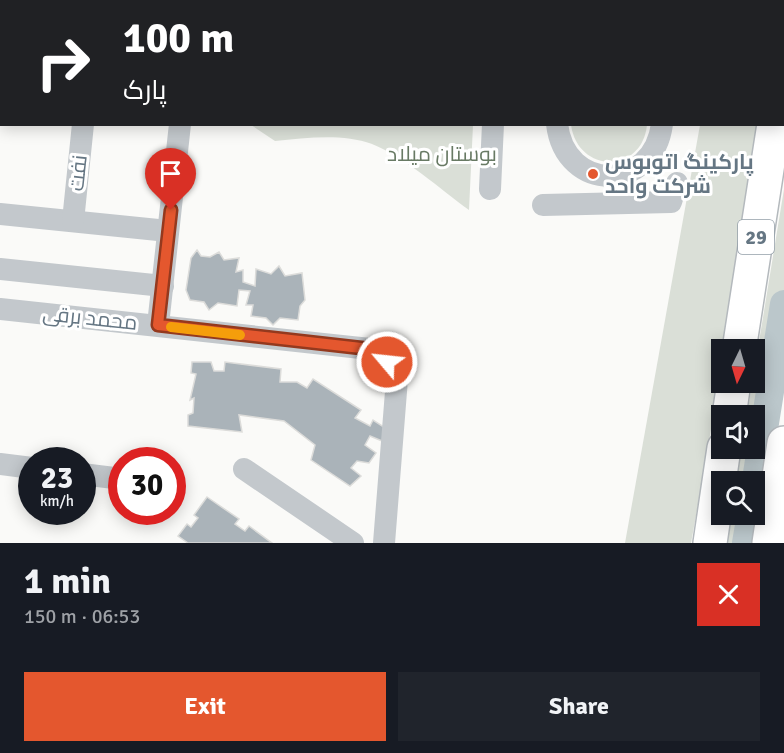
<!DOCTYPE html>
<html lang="en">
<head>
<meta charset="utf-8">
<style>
  body { margin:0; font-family:Signika,Cairo,sans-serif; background:#20242c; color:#f1f3f6; height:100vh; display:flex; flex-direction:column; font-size:22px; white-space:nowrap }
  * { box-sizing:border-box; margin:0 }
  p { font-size:20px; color:#9ea1a6 }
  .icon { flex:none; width:33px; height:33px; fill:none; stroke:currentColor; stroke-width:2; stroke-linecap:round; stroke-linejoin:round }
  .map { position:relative; height:543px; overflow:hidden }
  .details { display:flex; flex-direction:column; background:#171b24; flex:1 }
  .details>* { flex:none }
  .top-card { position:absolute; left:0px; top:0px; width:784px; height:126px; box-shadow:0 3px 15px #0003; background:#202124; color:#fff; overflow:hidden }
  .needle { width:39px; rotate:185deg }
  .fabs { position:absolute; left:711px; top:339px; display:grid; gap:12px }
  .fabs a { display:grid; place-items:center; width:54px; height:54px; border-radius:0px; background:#171b24; box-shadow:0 3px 15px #0003; font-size:30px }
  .speed { position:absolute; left:18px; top:447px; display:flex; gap:12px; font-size:30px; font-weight:700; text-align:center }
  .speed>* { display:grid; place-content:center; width:78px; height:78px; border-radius:50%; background:#171b24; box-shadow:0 3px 15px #0003; line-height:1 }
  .speed small { font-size:15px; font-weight:400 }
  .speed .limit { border:9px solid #d22; background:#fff; color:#111 }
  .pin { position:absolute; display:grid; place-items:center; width:51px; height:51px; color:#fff; margin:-62px -26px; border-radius:50% 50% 50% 0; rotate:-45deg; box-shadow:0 0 6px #0007 }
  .pin .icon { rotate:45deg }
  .me { position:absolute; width:66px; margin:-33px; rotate:298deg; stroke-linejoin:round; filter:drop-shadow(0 0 4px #0008) }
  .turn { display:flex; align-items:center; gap:21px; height:126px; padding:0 24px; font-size:27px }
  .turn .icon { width:78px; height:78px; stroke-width:2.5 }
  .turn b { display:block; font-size:42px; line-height:51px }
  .round { display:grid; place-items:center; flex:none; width:63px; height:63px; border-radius:0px; background:#20242c }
  .summary { display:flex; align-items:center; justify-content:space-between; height:102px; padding:0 24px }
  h1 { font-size:36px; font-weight:800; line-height:45px }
  .cta { display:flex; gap:12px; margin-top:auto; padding:12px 24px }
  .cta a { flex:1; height:69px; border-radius:0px; background:#e4572e; color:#fff; font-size:24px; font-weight:800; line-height:69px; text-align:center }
  .cta a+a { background:#20242c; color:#f1f3f6 }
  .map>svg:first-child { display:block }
  .green { fill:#dadfd7 }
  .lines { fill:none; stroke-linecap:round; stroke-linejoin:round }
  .river { stroke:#bbc7cb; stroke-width:28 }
  .building { fill:#aab3b9; stroke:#dcdcda; stroke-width:1.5 }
  .highway-casing { stroke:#b4b9bd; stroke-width:36 }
  .minor { stroke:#c3c8cc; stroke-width:22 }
  .highway { stroke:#fff; stroke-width:33 }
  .route-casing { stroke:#94391e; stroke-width:15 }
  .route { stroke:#e4572e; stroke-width:10 }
  .slow { stroke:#f59e0b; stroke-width:10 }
  .poi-dot { fill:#e4572e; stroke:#fff; stroke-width:2 }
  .labels { text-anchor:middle; stroke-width:6; stroke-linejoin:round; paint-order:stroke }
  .shield { fill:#fff; stroke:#939fa8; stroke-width:1.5 }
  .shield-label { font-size:20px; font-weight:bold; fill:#657683 }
  .park-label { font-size:21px; fill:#687a64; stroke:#fff }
  .poi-label { font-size:21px; font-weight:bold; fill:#657683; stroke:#fff; text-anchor:start }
  .street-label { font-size:21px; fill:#657683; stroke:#fff }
</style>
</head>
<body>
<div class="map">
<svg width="784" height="543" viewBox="0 0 784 543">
  <rect width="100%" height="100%" fill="#fafaf8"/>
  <g class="green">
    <path d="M211,0H478L211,1Z"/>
    <path d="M251,125H473L469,210C440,189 405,157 372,144C342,133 306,138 275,141Z"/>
    <path d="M571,125V124L647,125C642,174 578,174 571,125Z"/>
    <path d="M700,125H760C737,265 717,403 691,543H625Z"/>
    <path d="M784,189V340L750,543H726L730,515L754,514V482L736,481L742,449L754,448V416L747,415Z"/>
  </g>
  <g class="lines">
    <g class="river">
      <path d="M754,492L784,304"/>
      <path d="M746,543L751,514"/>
    </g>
  </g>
  <g class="building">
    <path d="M197,250L201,256L210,257L219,252L224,260L239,258L236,272L243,270V282L255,286L256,269L271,274L279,266L285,276L302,273L305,300L300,306L298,320L280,318L273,325L266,318L251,316L253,305H246L250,291L239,290L237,306L218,303L209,310L204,302L190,300L186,290L191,258Z"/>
    <path d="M192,362H211L214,371H224L225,362L281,369L280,382H297L307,388L313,379L361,410L355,418L370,426L373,420L387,429L382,441L370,436L365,445L376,453L369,463L357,461L351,468L361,476L350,486L311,460L315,445L284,421L239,415L242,432L188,426V415L193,413L194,398L190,400L196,374L191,373Z"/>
    <path d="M207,497L239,519L235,524L245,531L249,526L272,543H188L178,536L187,524L191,527L198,518L194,515Z"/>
  </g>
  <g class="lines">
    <defs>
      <g id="highway">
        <path d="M783,72L784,67"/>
        <path d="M739,350L774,124"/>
        <path d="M729,416L734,382"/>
        <path d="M710,543L724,448"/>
        <path d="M769,543L784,443"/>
      </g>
    </defs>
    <use href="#highway" class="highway-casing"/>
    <g class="minor">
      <path d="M591,0L592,2"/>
      <path d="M96,2V0"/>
      <path d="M192,2L193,0"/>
      <path d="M496,2V0"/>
      <path d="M685,2L686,0"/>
      <path d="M0,63H2"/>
      <path d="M557,124C565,193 653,193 662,124"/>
      <path d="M490,189L493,124"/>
      <path d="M543,205L671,202L677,183"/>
      <path d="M0,214L168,231"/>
      <path d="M73,221L83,124"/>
      <path d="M0,269L163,286"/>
      <path d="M0,309L370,349L387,362L397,379L384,543"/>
      <path d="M158,325L180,124"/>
      <path d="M0,464L32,468"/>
      <path d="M244,469L353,543"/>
      <path d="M82,474L122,479"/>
    </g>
    <use href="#highway" class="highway"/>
  </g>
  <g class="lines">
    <defs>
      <path id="route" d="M171,210L158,325L370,349L387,362"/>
    </defs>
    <use href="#route" class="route-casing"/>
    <use href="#route" class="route"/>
    <path class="slow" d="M171,327L240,335"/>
  </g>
  <circle class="poi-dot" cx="593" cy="174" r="6"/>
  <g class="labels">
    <rect class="shield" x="738" y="220" width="36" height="34" rx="4.5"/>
    <g class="shield-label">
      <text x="756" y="244">29</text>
    </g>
    <g class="park-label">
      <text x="442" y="161">بوستان میلاد</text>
    </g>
    <g class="poi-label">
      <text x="605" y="169">پارکینگ اتوبوس<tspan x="605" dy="24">شرکت واحد</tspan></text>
    </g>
    <g class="street-label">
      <text transform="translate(78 173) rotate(-84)" y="7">نفت</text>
      <text transform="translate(90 318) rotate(6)" y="7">محمد برقی</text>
    </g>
  </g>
</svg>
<div class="fabs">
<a><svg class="needle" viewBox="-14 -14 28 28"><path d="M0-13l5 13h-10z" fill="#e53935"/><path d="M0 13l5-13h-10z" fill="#9ea1a6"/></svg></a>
<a><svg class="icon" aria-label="sound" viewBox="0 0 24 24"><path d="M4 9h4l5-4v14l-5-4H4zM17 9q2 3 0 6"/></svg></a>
<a><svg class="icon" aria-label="search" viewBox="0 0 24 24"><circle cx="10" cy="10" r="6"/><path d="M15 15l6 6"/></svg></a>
</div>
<div class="speed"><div>23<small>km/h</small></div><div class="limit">30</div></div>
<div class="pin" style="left:171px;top:210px;background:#d93025"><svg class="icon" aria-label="arrive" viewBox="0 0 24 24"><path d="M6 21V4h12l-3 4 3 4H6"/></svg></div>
<svg class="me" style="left:387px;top:362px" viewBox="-20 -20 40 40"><circle r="17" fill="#e4572e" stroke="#fff" stroke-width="3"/><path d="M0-11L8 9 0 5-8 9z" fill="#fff"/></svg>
<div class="top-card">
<div class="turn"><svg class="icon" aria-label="right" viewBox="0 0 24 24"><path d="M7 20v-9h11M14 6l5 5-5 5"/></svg><div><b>100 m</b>پارک</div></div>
</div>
</div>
<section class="details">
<div class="summary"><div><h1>1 min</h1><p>150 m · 06:53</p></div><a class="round" style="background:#d93025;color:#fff"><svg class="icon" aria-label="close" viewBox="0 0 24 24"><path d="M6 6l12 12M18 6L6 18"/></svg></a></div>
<div class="cta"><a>Exit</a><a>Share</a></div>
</section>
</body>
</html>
